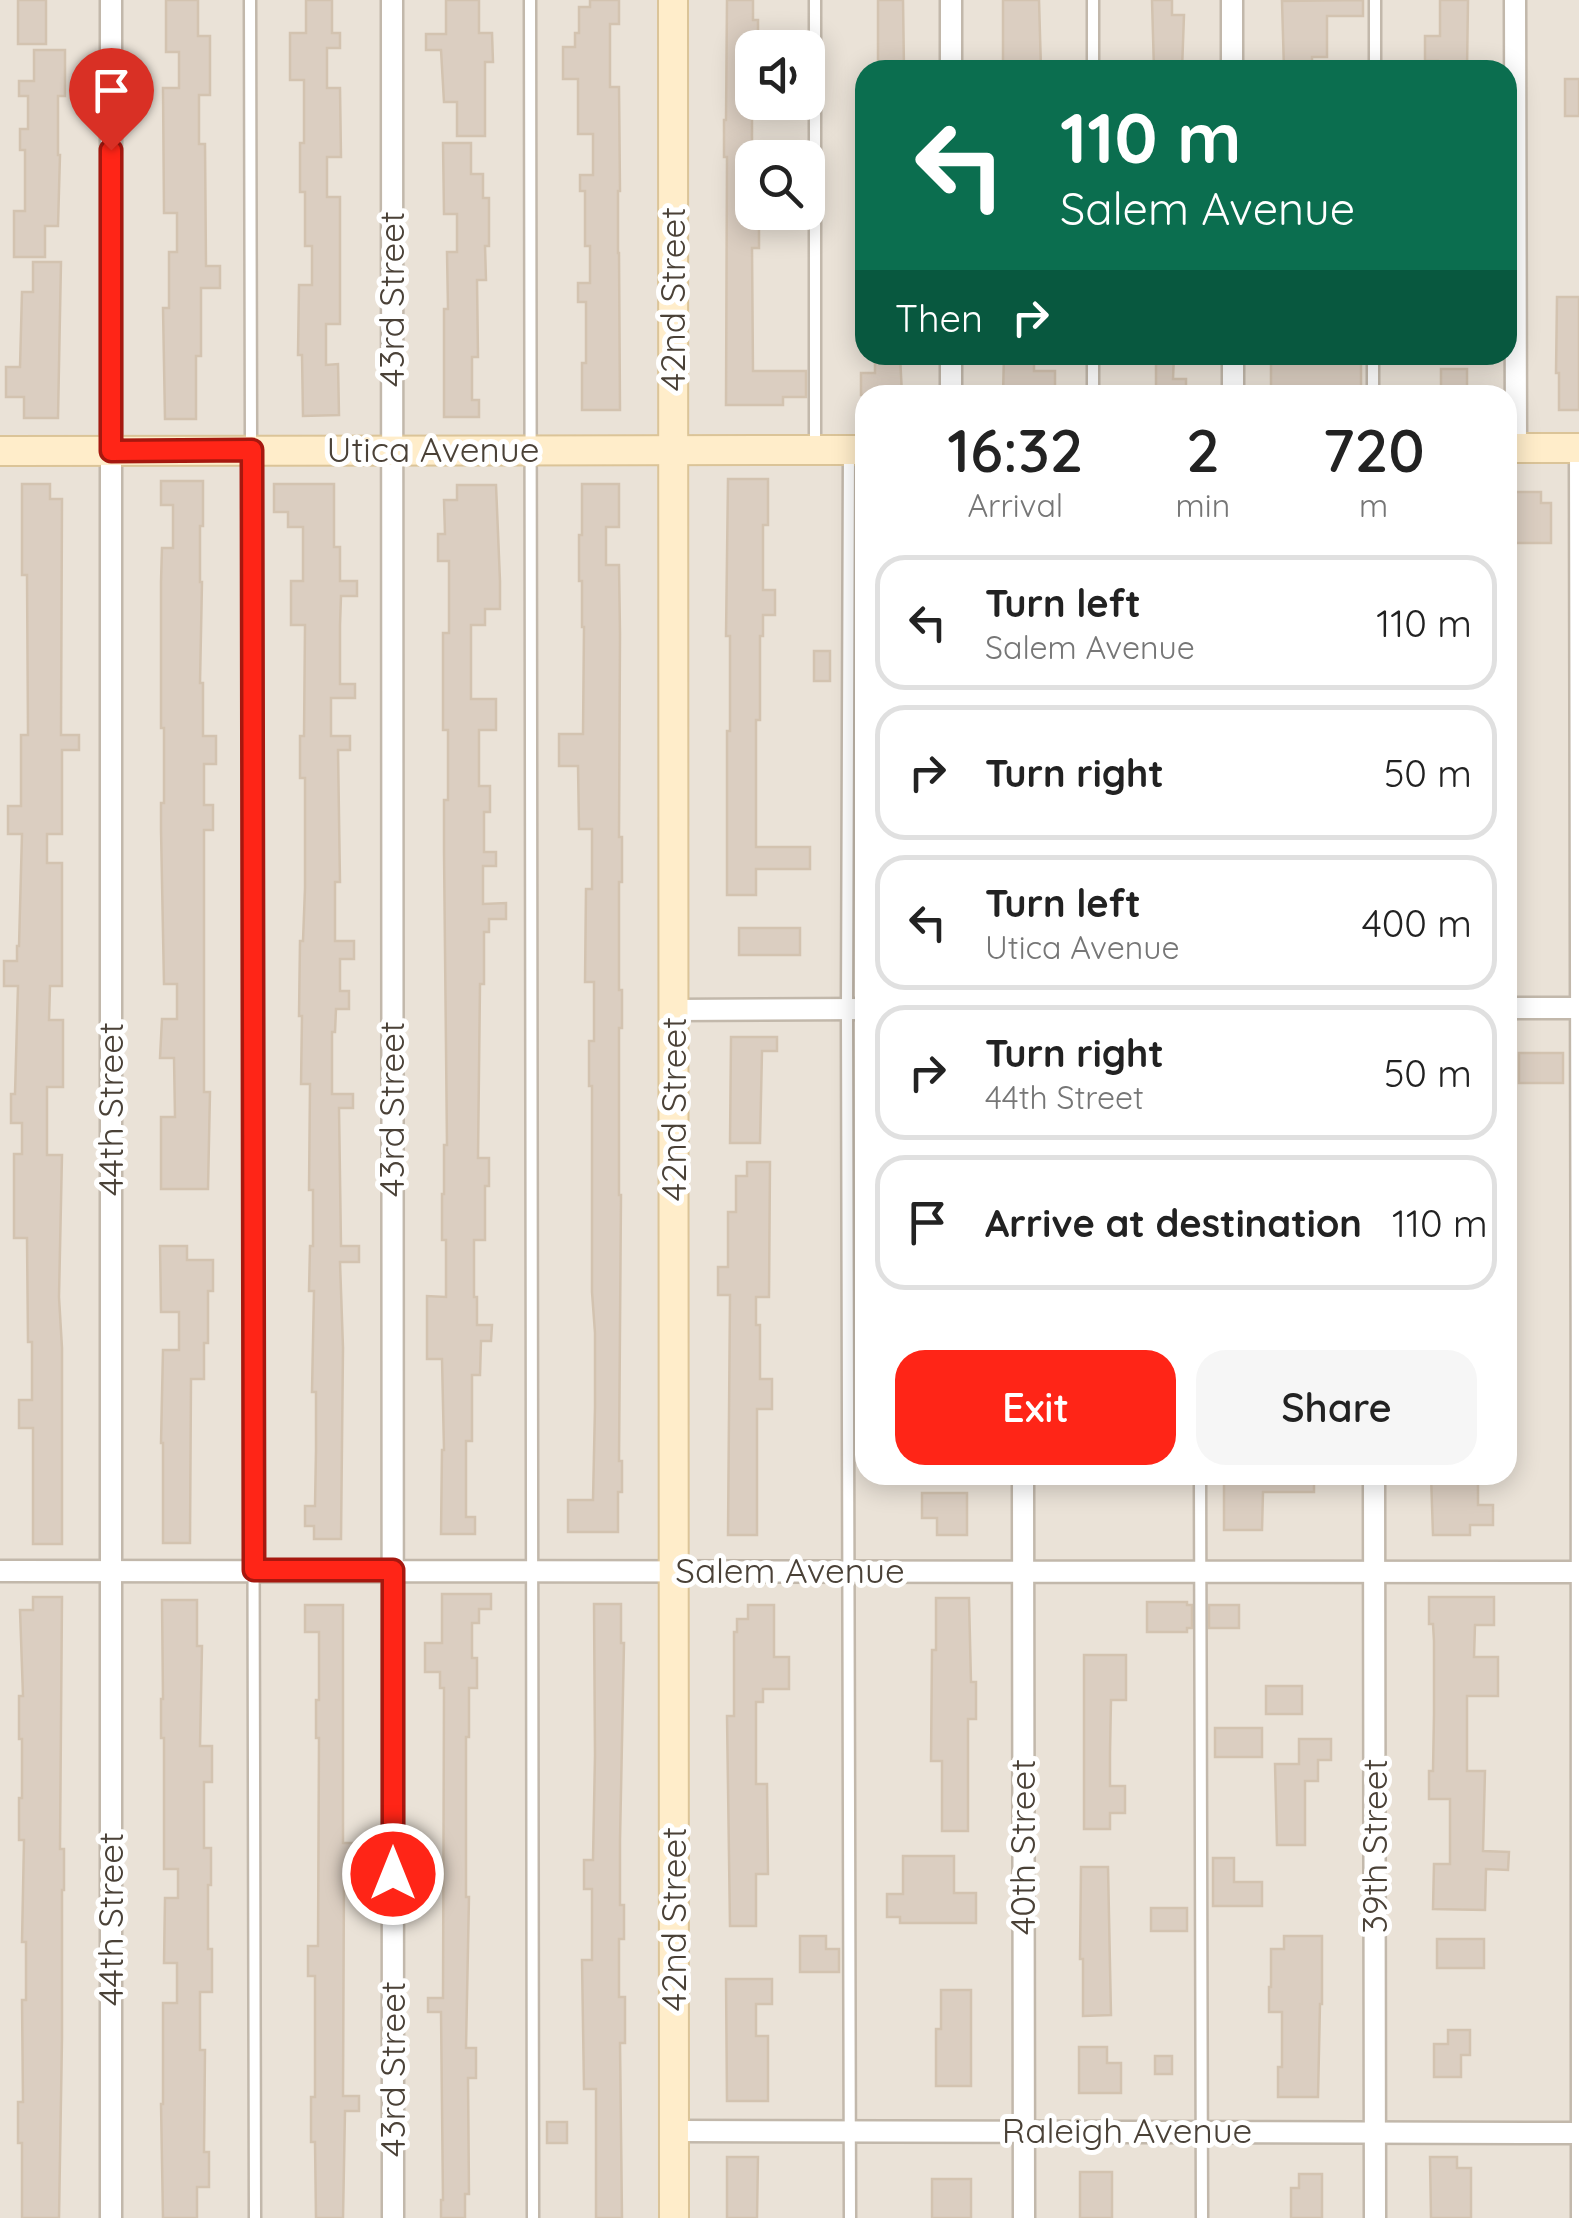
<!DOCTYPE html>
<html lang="en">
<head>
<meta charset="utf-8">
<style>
  body { margin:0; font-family:Quicksand,sans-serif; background:#f6f6f6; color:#222; height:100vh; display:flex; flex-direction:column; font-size:38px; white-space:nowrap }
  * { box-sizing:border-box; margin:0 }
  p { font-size:32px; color:#767676 }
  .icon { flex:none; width:55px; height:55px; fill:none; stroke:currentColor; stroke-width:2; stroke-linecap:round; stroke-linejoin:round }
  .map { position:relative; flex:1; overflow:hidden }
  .sheet { position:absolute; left:855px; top:385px; width:662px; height:1100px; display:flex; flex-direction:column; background:#fff; border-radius:30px; box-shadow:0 5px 25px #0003 }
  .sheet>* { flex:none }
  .top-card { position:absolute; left:855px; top:60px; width:662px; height:305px; border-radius:30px; box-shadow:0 5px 25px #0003; background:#0b6e4f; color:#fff; overflow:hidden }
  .controls { position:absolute; left:735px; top:30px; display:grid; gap:20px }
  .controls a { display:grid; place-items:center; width:90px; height:90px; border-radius:20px; background:#fff; box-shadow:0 5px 25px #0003; font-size:50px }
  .pin { position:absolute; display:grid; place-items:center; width:85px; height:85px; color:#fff; margin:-102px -42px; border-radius:50% 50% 50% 0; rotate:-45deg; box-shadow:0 0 10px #0007 }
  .pin .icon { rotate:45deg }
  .me { position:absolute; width:110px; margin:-55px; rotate:0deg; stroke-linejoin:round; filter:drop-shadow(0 0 8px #0008) }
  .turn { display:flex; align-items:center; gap:35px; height:210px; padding:0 40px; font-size:45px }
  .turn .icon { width:130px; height:130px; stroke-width:2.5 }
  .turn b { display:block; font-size:70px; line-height:85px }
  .then { display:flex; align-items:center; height:95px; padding:0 40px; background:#0003; gap:20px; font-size:38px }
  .eta { display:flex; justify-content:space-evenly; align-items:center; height:170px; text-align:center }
  .eta b { font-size:60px; font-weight:600; line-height:70px }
  .cta { display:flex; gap:20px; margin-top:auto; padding:20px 40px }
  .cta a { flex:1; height:115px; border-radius:30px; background:#ff2517; color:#fff; font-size:40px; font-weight:600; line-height:115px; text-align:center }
  .cta a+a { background:#f6f6f6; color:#222 }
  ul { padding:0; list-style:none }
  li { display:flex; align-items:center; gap:30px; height:135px; margin:0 20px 15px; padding:0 20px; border:5px solid #e0e0e0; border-radius:30px }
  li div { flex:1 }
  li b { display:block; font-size:38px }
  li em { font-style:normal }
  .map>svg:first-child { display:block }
  .residential { fill:#eae2d7; fill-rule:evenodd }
  .building { fill:#dbcec1; stroke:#d3c3b0; stroke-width:2.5 }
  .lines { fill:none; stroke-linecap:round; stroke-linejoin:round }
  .lane-casing { stroke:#c2b8ab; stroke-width:15 }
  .street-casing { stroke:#c2b8ab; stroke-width:25 }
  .secondary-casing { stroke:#dbc498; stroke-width:32 }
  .lane { stroke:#fff; stroke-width:10 }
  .street { stroke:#fff; stroke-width:20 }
  .secondary { stroke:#ffedca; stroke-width:28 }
  .route-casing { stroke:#a6180f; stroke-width:25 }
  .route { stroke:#ff2517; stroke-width:18 }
  .labels { text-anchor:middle; stroke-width:10; stroke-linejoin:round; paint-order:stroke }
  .street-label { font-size:35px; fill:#4a4137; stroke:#fff }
</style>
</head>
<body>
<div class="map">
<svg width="1579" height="2218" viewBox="0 0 1579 2218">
  <rect width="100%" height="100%" fill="#f5f1e9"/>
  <path class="residential" d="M0,0H1579V2218H0ZM752,48H808V102H752ZM865,70H1508V355H865ZM752,158H808V212H752ZM865,395H1508V1475H865Z"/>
  <g class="building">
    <rect x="18" y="0" width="28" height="44"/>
    <path d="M166,0H198V36H210V95H199V144H205L206,266H220V288H201V356H196V419H165L163,308H169V252H177V213H164L163,88H179V52H166Z"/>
    <path d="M306,0H332V33H340V48H327V88H340L341,157H327V197H340V324H326V365L338,364L339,415L303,416L302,355H298L299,285H312V246H305V192H300V143H304V80H290V33H306Z"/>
    <path d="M446,0H479V33H492L493,62H485V136H457V102H444L441,50H426V34H446Z"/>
    <path d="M590,0H619V24H610V87H619L620,191H618V253H619L620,410H582V363H586V302H578V283H590V246H585V191H580V175H593V134H578V79H563V47H575V33H579V7H590Z"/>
    <path d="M727,0H753V20H758V48H752V220H759V248H752L753,371H806V397H783V405H726L727,157H724V120H726Z"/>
    <path d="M878,0H903L904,70H878Z"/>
    <path d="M1003,0H1039L1041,70H1003Z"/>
    <path d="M1152,0H1172V15H1184L1182,70H1154Z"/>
    <path d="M1363,0V16H1327V57H1312V70H1284L1282,1Z"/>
    <path d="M1440,0H1468L1467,70H1438V61H1425V36H1440Z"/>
    <path d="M34,50H65V96H58V155H60L58,226H45V257H14V211H25V150H20V129H28V96H19V81H34Z"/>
    <rect x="1565" y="79" width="14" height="37"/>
    <path d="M443,143H471V174H483V198H489V246H485L486,280H477L478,357H472V400H479V417H444V309H448L447,252H457V214H444Z"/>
    <path d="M33,262H61L58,418H24V397H6V367H20L22,292H33Z"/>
    <path d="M1557,297H1579V410H1559V373H1556Z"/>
    <path d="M875,355H900L902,395H861V373H875Z"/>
    <path d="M1004,355H1034V371H1055V395H1003Z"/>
    <path d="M1156,355H1174L1173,379H1186V395H1156Z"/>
    <rect x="1271" y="363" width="90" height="32"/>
    <rect x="1441" y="369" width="26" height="26"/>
    <path d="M728,479H768V525H763V590H775V615H763V636H760V720H756V847H810V869H756V895H727V731H730V636H726Z"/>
    <path d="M161,481H203V526H200V582H202L200,683H203V736H216V764H204V805H213V830H204V1092H210L208,1189H161V1117H175L174,1058H160L162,1019H177V984H164L161,830V803H164V728H161V582L162,548H173V505H161Z"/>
    <path d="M22,484H50V499H62L61,735H79V750H62V834H47V863H62V986H50L49,1020H63V1087H47V1155H62L59,1297L62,1348V1544H33V1428H19V1400H32V1342H28L27,1238H14V1154H22V1123H11V1094H15L18,986H4V961H17V946H19L22,834H8V806H21V735H28L27,575H22Z"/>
    <path d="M274,484H334V547H340V581H357V596H341L340,625V684H355V698H331V736H350V750H338L340,882H335V941H354V959H340V991H349V1009H336L335,1032H332V1094H353V1108H339L341,1246H359V1262H340L343,1348L341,1539H314V1526H305V1506H315L316,1450V1392H312L314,1291H309L310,1246H313V1190H309L310,1084H301L302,1016H299L300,941H303L305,888V778H300V736H304L305,625H291V581H303V527H288V512H274Z"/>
    <path d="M582,484H619V527H606V565H619L620,634L619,837H622V882H619V990H622V1028H619V1195H621L619,1461H622V1492H618V1532H568V1500H593L595,1407V1333L592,1292V1086H589V1041H594V982H585L586,889H592V829H579L578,766H559V734H583L584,627H582V581H579V535H582Z"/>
    <path d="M457,485H496L500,581V609H485V625H471V699H496V730H479V786H490V812H484V852H496V866H483V904L506,903V919H489V932H484V984H480L478,1158H489V1186H485V1240H474V1297H477V1325H492L491,1341H481L480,1375H472V1441H466V1517H475V1534H441L442,1450H444L442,1359H427V1296L446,1297V1240H442V1194H444V1145H447L444,852V800H448V730H443V633H449V561H438V534H445L444,500H457Z"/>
    <path d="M1508,492H1541V503H1551V543H1508Z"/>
    <rect x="814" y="651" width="16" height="30"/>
    <rect x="739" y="928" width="61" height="27"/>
    <path d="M731,1037H777V1051H762L760,1143H730Z"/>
    <rect x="1519" y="1053" width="44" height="30"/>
    <path d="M747,1162H770L769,1297H756V1325H760V1379H772V1409H757V1535H728L730,1295H718V1267H728V1212H736V1176H747Z"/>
    <path d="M160,1246H187V1260H213V1291H208V1343H204V1379H191L190,1543H163V1443H161L163,1350H179V1312H161Z"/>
    <path d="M1224,1475H1314V1492H1263L1262,1530H1224Z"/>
    <path d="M1431,1475H1478V1505H1493V1525H1470V1535H1433Z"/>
    <path d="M922,1493H967V1535H937V1518H922Z"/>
    <path d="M442,1594H491V1609H479V1623H472V1658H477V1688H469V1737H466V1897H469L466,2048H476V2078H468L469,2194H465V2218H441V2200H443L441,2012H428V1998H443L444,1688H440V1672H425V1643H442Z"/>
    <path d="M33,1597H62L60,1849H64V1890H62V2038L59,2218H22V2143H18V2102H23L22,2000H26V1942H22L24,1840H19V1798H22V1739H19V1696H23L20,1610H33Z"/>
    <path d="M1429,1597H1494V1625H1475L1474,1657H1498V1696H1467V1771H1485L1483,1851L1509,1852L1508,1870L1486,1869L1485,1910L1433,1909L1434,1864H1450V1799H1429V1771H1433L1434,1714V1641L1433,1624H1429Z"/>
    <path d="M936,1598H969L971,1682H976V1719H968V1831H942V1761H931L932,1650H936Z"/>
    <path d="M162,1600H197V1646H202L200,1746H212V1782H204V1848H211V1885H208V1949H212V1992H200V2050H205L204,2152H209V2187H197V2218H163L161,2104H163V2003H177V1963H164L165,1898H178V1869H164V1738H161V1699H163Z"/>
    <path d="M1147,1602H1187V1605H1192V1628H1187V1632H1147Z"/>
    <path d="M594,1604H621V1643H624L620,1840V1905H624V1939H619V1997H625V2043H620L622,2218H596V2089H584L582,1960H592V1889H584V1860H593L595,1755Z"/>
    <path d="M305,1605H343V1843H368V1870H344L343,2096H359V2111H345L343,2218H316L315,2142H311V2097H315V1976H308V1946H318L319,1738H316V1700H319V1632H305Z"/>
    <path d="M748,1605H774V1657H789V1689H763V1702H756V1784H767L768,1874H756V1926H730L727,1716H734V1632H737V1619H748Z"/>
    <rect x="1209" y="1605" width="30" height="23"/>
    <path d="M1084,1655H1126V1700H1111L1110,1753V1786H1125V1813H1110V1829H1084Z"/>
    <rect x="1266" y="1686" width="36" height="28"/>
    <rect x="1215" y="1728" width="47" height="29"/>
    <path d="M1299,1739H1331V1760H1318V1781H1305V1845H1277L1275,1764H1299Z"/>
    <path d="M903,1856H954V1893H976V1923H900V1917H887V1894H903Z"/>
    <path d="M1213,1858H1234V1882H1262V1906H1213Z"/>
    <path d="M1081,1867H1108L1111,2015L1083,2016V1959H1080Z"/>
    <rect x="1151" y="1908" width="36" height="23"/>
    <path d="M800,1936H826V1949H839V1972H800Z"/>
    <path d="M1284,1936H1322V2004H1320L1318,2097H1278V2067H1282V2012H1269V1987H1271V1949H1284Z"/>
    <rect x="1437" y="1939" width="47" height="29"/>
    <path d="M726,1979H772V2004H756V2036H768V2101H727Z"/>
    <path d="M941,1990H971V2086H936V2029H941Z"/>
    <path d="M1448,2030H1470V2055H1461V2077H1434V2044H1448Z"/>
    <path d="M1079,2047H1107V2063H1121V2093H1079Z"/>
    <rect x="1155" y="2056" width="17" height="18"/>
    <rect x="547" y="2122" width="20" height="21"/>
    <path d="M727,2157H758L757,2218H727Z"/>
    <path d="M1430,2157H1457V2168H1471V2218H1431Z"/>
    <rect x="1080" y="2172" width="32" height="46"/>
    <path d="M1299,2174H1322V2218H1291V2188H1299Z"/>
    <rect x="932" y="2179" width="39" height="39"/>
  </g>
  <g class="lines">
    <defs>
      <g id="lane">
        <path d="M250,0L255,2218"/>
        <path d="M530,0L533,2218"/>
        <path d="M815,0V449"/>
        <path d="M1093,0V70"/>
        <path d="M1375,70V0"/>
        <path d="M1093,355V395"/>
        <path d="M1373,395V355"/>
        <path d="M1575,449C1575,1039 1579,1628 1577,2218"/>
        <path d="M849,451L847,1010L850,2218"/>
        <path d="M1200,1475L1202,2218"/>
      </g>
      <g id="street">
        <path d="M111,0V2218"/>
        <path d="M392,0L393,2218"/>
        <path d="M951,0V70"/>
        <path d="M1232,0V70"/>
        <path d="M1515,0L1516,448"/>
        <path d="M951,355V395"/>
        <path d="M1233,355V395"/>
        <path d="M1508,1008H1579"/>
        <path d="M674,1010L865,1009"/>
        <path d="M1023,1475L1024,2218"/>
        <path d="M1374,1475L1375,2218"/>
        <path d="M0,1571L1579,1572"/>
        <path d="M674,2131L1579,2133"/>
      </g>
      <g id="secondary">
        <path d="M673,0L674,2218"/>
        <path d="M1508,448H1579"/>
        <path d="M0,451L865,450"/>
      </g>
    </defs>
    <use href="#lane" class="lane-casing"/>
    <use href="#street" class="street-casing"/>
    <use href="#secondary" class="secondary-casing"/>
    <use href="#lane" class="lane"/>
    <use href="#street" class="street"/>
    <use href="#secondary" class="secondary"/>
  </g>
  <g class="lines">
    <defs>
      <path id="route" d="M111,150V451L252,450L254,1570H393V1874"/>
    </defs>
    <use href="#route" class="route-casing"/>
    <use href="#route" class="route"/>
  </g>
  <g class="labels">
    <g class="street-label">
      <text transform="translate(392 299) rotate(-90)" y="12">43rd Street</text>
      <text transform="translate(673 299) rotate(-90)" y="12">42nd Street</text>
      <text x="433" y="462">Utica Avenue</text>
      <text transform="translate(111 1109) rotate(-90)" y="12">44th Street</text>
      <text transform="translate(392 1109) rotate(-90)" y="12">43rd Street</text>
      <text transform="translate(674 1109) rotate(-90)" y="12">42nd Street</text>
      <text x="790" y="1583">Salem Avenue</text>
      <text transform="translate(1375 1846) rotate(-90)" y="12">39th Street</text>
      <text transform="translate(1023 1847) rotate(-90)" y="12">40th Street</text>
      <text transform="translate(111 1919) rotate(-90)" y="12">44th Street</text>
      <text transform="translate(674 1919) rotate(-90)" y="12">42nd Street</text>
      <text transform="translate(393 2069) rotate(-90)" y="12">43rd Street</text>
      <text x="1127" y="2143">Raleigh Avenue</text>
    </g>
  </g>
</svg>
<div class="controls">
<a><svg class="icon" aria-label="sound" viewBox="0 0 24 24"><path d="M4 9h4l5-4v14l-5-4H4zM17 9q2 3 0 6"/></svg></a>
<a><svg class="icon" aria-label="search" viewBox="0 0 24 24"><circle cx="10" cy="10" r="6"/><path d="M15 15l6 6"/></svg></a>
</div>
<div class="pin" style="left:111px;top:150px;background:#d93025"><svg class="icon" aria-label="arrive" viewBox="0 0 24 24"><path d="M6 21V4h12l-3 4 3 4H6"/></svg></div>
<svg class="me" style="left:393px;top:1874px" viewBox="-20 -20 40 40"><circle r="17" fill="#ff2517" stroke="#fff" stroke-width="3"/><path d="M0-11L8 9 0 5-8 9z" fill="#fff"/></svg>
<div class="top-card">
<div class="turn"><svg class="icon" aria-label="left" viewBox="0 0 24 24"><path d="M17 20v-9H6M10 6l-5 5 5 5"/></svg><div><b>110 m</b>Salem Avenue</div></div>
<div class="then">Then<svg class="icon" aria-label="right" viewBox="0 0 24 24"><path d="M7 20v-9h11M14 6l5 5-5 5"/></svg></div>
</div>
<section class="sheet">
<div class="eta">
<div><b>16:32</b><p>Arrival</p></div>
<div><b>2</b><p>min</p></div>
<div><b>720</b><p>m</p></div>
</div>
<ul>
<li><svg class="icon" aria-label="left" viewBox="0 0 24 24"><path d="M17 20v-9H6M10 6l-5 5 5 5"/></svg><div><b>Turn left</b><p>Salem Avenue</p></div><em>110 m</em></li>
<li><svg class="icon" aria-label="right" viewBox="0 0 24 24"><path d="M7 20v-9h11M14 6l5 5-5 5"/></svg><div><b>Turn right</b></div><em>50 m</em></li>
<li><svg class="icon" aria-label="left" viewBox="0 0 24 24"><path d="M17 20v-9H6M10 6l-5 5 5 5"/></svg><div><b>Turn left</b><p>Utica Avenue</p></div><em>400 m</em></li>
<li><svg class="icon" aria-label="right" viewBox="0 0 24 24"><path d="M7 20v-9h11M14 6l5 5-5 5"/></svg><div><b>Turn right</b><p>44th Street</p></div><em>50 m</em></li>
<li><svg class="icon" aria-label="arrive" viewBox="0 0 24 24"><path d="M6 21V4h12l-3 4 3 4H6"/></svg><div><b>Arrive at destination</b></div><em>110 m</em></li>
</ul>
<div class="cta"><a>Exit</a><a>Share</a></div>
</section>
</div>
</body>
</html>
